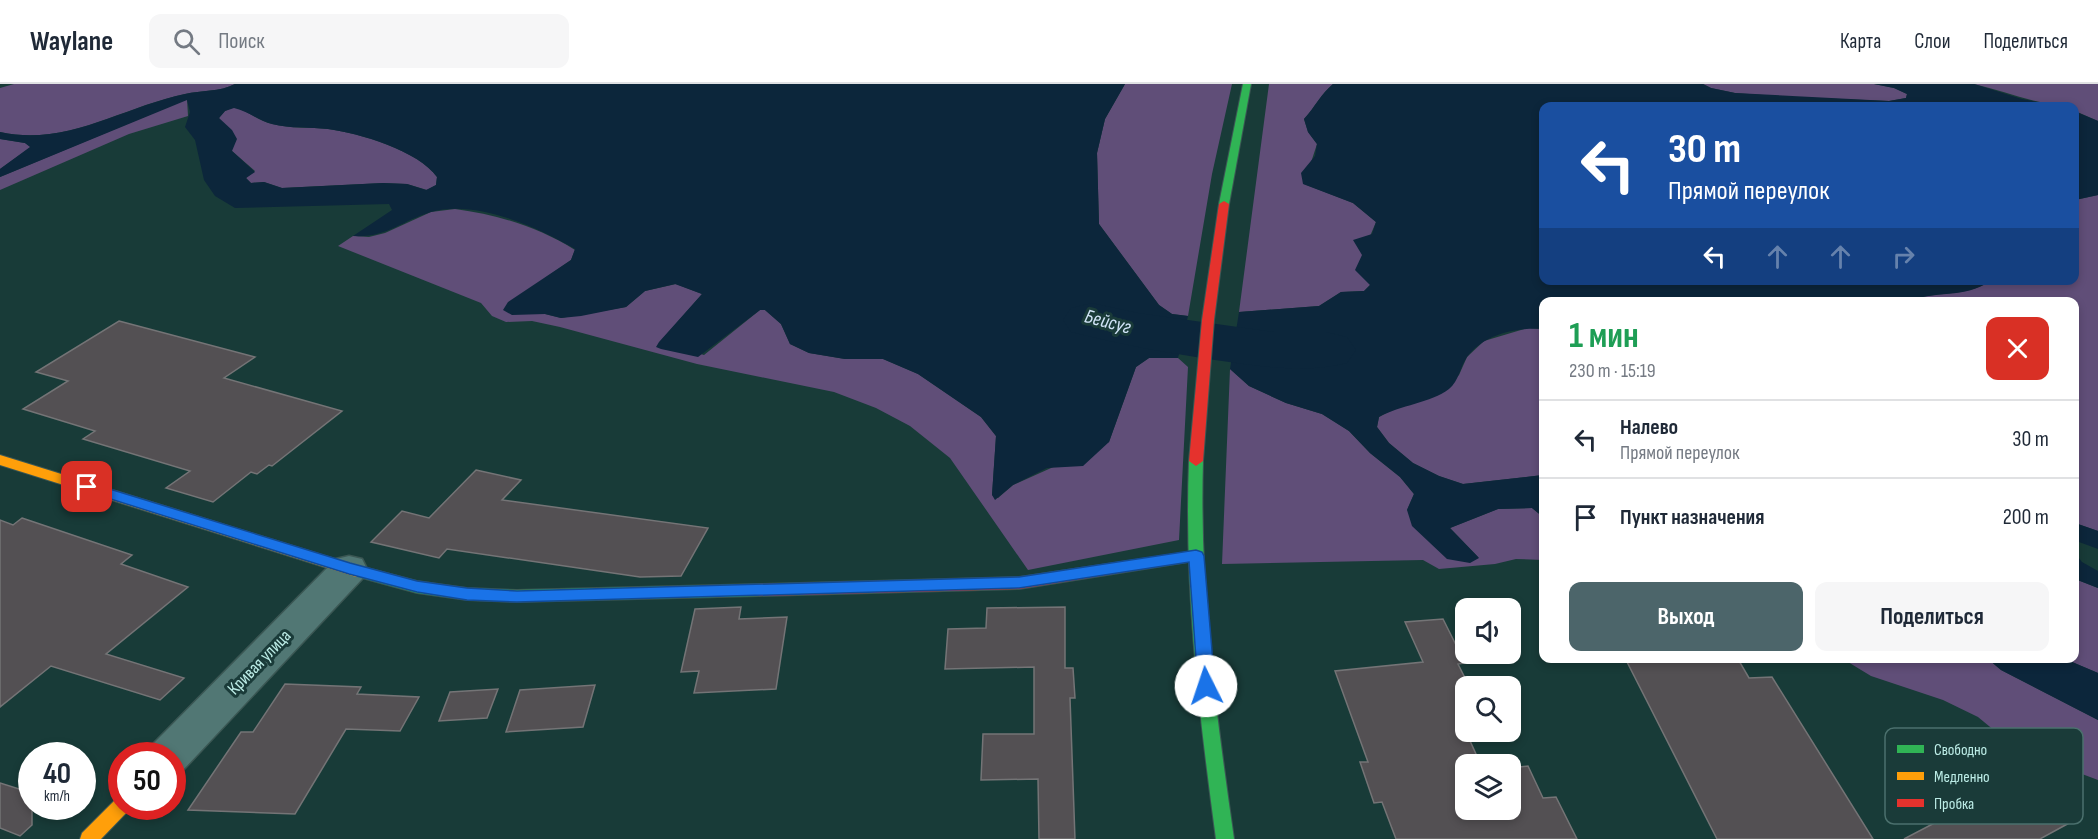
<!DOCTYPE html>
<html lang="ru">
<head>
<meta charset="utf-8">
<style>
  body { margin:0; font-family:"Sofia Sans Condensed",sans-serif; background:#f6f6f7; color:#1f2937; height:100vh; display:flex; flex-direction:column; font-size:22px; white-space:nowrap }
  * { box-sizing:border-box; margin:0 }
  p { font-size:20px; color:#747a83 }
  .icon { flex:none; width:33px; height:33px; fill:none; stroke:currentColor; stroke-width:2; stroke-linecap:round; stroke-linejoin:round }
  .map { position:relative; flex:1; overflow:hidden }
  .details { position:absolute; left:1539px; top:213px; width:540px; height:366px; display:flex; flex-direction:column; background:#fff; border-radius:12px; box-shadow:0 3px 9px #0003 }
  .details>* { flex:none }
  .hud { position:absolute; left:1539px; top:18px; width:540px; height:183px; border-radius:12px; box-shadow:0 3px 9px #0003; background:#1a4fa0; color:#fff; overflow:hidden }
  .tools { position:absolute; left:1455px; top:514px; display:grid; gap:12px }
  .tools a { display:grid; place-items:center; width:66px; height:66px; border-radius:12px; background:#fff; box-shadow:0 3px 9px #0003; font-size:30px }
  .speed { position:absolute; left:18px; top:658px; display:flex; gap:12px; font-size:30px; font-weight:700; text-align:center }
  .speed>* { display:grid; place-content:center; width:78px; height:78px; border-radius:50%; background:#fff; box-shadow:0 3px 9px #0003; line-height:1 }
  .speed small { font-size:15px; font-weight:400 }
  .speed .limit { border:9px solid #d22; background:#fff; color:#111 }
  .pin { position:absolute; display:grid; place-items:center; width:51px; height:51px; color:#fff; margin:-26px; border-radius:12px; box-shadow:0 3px 9px #0006 }
  .me { position:absolute; width:66px; margin:-33px; rotate:356deg; stroke-linejoin:round; filter:drop-shadow(0 0 4px #0008) }
  .turn { display:flex; align-items:center; gap:21px; height:126px; padding:0 30px; font-size:27px }
  .turn .icon { width:78px; height:78px; stroke-width:2.5 }
  .turn b { display:block; font-size:42px; line-height:51px }
  .lanes { display:flex; align-items:center; height:57px; padding:0 30px; background:#0003; justify-content:center; gap:30px; direction:ltr }
  .lanes .off { opacity:.35 }
  .round { display:grid; place-items:center; flex:none; width:63px; height:63px; border-radius:12px; background:#f6f6f7 }
  .summary { display:flex; align-items:center; justify-content:space-between; height:102px; padding:0 30px }
  h1 { font-size:36px; font-weight:700; line-height:45px; color:#1e9e55 }
  .cta { display:flex; gap:12px; margin-top:auto; padding:12px 30px }
  .cta a { flex:1; height:69px; border-radius:12px; background:#4c656a; color:#fff; font-size:24px; font-weight:700; line-height:69px; text-align:center }
  .cta a+a { background:#f6f6f7; color:#1f2937 }
  ul { padding:0; list-style:none }
  li { display:flex; align-items:center; gap:18px; height:78px; padding:0 30px; border-top:2px solid #e0e1e3 }
  li div { flex:1 }
  li b { display:block; font-size:22px }
  li em { font-style:normal }
  header { display:flex; align-items:center; gap:36px; box-sizing:border-box; height:84px; padding:0 30px; background:#fff; border-bottom:2px solid #e0e1e3 }
  header strong { font-size:28px }
  nav { display:flex; gap:33px; margin-inline-start:auto; font-size:21px }
  .search { width:420px; height:54px; background:#f6f6f7; display:flex; align-items:center; gap:15px; box-sizing:border-box; padding:0 21px; border-radius:12px; color:#747a83; font-size:22px }
  .map>svg:first-child { display:block }
  .green { fill:#604e78 }
  .water { fill:#0c263b; fill-rule:evenodd }
  .lines { fill:none; stroke-linecap:round; stroke-linejoin:round }
  .river { fill:#0c263b; fill-rule:evenodd }
  .building { fill:#535053; stroke:#747476; stroke-width:1.5 }
  .street-casing { stroke:#3b5754; stroke-width:3 }
  .fast-casing { stroke:#3b5754; stroke-width:2 }
  .slow-casing { stroke:#3b5754; stroke-width:2 }
  .jam-casing { stroke:#3b5754; stroke-width:2 }
  .street { fill:#517774; fill-rule:evenodd }
  .fast { fill:#30b455; fill-rule:evenodd }
  .slow { fill:#ff9f0a; fill-rule:evenodd }
  .jam { fill:#e5322d; fill-rule:evenodd }
  .route { fill:#1a73e8; stroke:#114b97; stroke-width:1.5 }
  .labels { text-anchor:middle; stroke-width:6; stroke-linejoin:round; paint-order:stroke }
  .street-label { font-size:18px; fill:#bcece6; stroke:#1a3b39 }
  .water-label { font-size:20px; font-style:italic; fill:#d1e4f7; stroke:#1a3b39 }
  .key { fill:#1a3b39; stroke:#4b706d; stroke-width:1.5 }
  .key-label { font-size:16px; fill:#bcece6 }
</style>
</head>
<body>
<header>
<strong>Waylane</strong>
<div class="search"><svg class="icon" aria-label="search" viewBox="0 0 24 24"><circle cx="10" cy="10" r="6"/><path d="M15 15l6 6"/></svg>Поиск</div>
<nav><a>Карта</a><a>Слои</a><a>Поделиться</a></nav>
</header>
<div class="map">
<svg width="2098" height="755" viewBox="0 0 2098 755">
  <rect width="100%" height="100%" fill="#183b38"/>
  <g class="green">
    <path d="M14,0H235C220,8 201,6 185,10C122,23 66,63 0,48V4Z"/>
    <path d="M1125,0H1232L1212,90L1188,232L1172,230L1159,221L1099,140L1097,69L1105,35Z"/>
    <path d="M1269,0H1333C1321,10 1315,23 1304,35L1308,48L1317,60L1304,100L1353,119L1376,138L1362,171L1371,200L1364,207L1341,208L1319,222L1239,228Z"/>
    <path d="M1703,0H1874L1894,4L1907,10L1906,14L1889,17L1792,13L1735,9L1711,4Z"/>
    <path d="M1974,0H2098V37L2075,27L2074,22C2039,22 2008,8 1974,0Z"/>
    <path d="M187,15L188,32L129,50L0,106V93Z"/>
    <path d="M234,23C248,27 259,37 272,40C291,45 310,43 328,45C359,49 419,67 437,93L436,101L427,106L407,100L383,99L282,104L264,98L251,99L246,94L255,87L232,67L219,34L225,27Z"/>
    <path d="M0,55L25,59L31,63L0,85Z"/>
    <path d="M2098,111V447L2075,439L2074,218H1907C1932,206 1966,214 1990,197L2074,196L2075,116Z"/>
    <path d="M455,125C499,131 538,143 575,166L571,176L545,194L529,229L545,230L561,234L626,223L645,207L676,200L702,210L660,258L704,271L760,226H765L781,240L790,260L809,269L845,275H883L918,290L981,333L996,352L992,411L998,414L1013,401L1109,358L1136,283L1149,274H1178L1188,283L1179,456L1028,486L950,374L910,342L876,324L834,308L697,280L560,243L532,237L506,238L492,232L481,219L338,162L353,152L369,153L385,149L431,128Z"/>
    <path d="M1528,244L1543,245V391L1463,400L1439,392L1413,379L1389,359L1377,343L1379,333L1398,323L1437,311L1459,291L1467,273L1484,257Z"/>
    <path d="M1230,285L1249,302L1286,319L1322,330L1349,347L1370,369L1400,393L1414,410L1407,426L1479,474L1450,444L1498,425L1532,424L1543,433L1539,444L1543,446V476L1516,475L1495,480L1439,485L1423,476L1222,480Z"/>
    <path d="M2075,495L2098,504V589L2065,575L2074,574Z"/>
    <path d="M1843,575H1988L2001,586L2098,636V696L2018,666L1978,633L1943,616L1871,592Z"/>
  </g>
  <g class="water">
    <path d="M235,0H1125L1105,35L1097,69L1099,140L1159,221L1172,230L1188,232L1178,274H1149L1136,283L1109,358L1083,382L1047,384L1013,401L995,416L992,411L996,352L981,333L918,290L883,275H845L809,269L790,260L781,240L765,226H760L698,273L661,265L656,263L659,258L702,210L675,200L645,207L626,223L581,232L561,234L545,230L512,231L503,226L508,218L571,176L575,165C538,143 475,115 431,128C401,137 387,154 353,152L392,126L389,120L235,124L215,112L204,96L195,56L185,43L190,28L187,16L0,93V85L30,63L25,59L0,55V48C66,63 123,23 185,10C201,6 220,8 235,0ZM234,24C248,27 259,37 272,40C291,45 310,43 328,45C359,49 419,67 437,93L436,101L426,106L407,100L383,99L282,104L264,98L251,99L246,94L255,88L232,67L237,55L232,46L219,34L225,27Z"/>
    <path d="M1333,0H1703L1711,4L1735,9L1889,17L1906,14L1907,10L1894,4L1874,0H1974L2022,15L2059,22H1544V196L1990,197C1966,215 1932,206 1907,218H1544L1543,245C1517,243 1484,250 1467,273C1460,283 1459,297 1449,305C1431,319 1400,321 1379,333L1377,343L1389,359L1413,379L1439,392L1463,400L1543,391V446L1539,445L1543,433L1532,424L1498,425L1450,444L1479,474L1470,479L1447,475L1412,442L1407,426L1414,410L1400,393L1370,369L1349,347L1322,330L1286,319L1249,302L1230,285L1239,228L1319,222L1341,208L1364,207L1370,201L1355,186L1362,171L1353,156L1372,150L1376,138L1353,119L1303,100L1301,89L1315,72L1317,60L1308,48L1304,35C1315,23 1321,10 1333,0Z"/>
    <path d="M2074,27L2098,37V111L2075,116Z"/>
    <path d="M2075,439L2098,447V465L2079,458L2075,462Z"/>
    <path d="M2075,469L2082,478L2098,487V504L2075,495Z"/>
    <path d="M1988,575H2065L2098,589V636L2001,586Z"/>
  </g>
  <g class="lines">
    <path class="river" d="M1092,219L1138,229L1274,248H1326L1347,253L1356,266L1347,279C1304,290 1259,282 1215,276C1167,269 1119,260 1071,248L1063,236L1071,224Z"/>
  </g>
  <g class="building">
    <path d="M119,237L255,273L224,294L342,327L272,382L269,381L257,390L251,388L213,418L166,404L190,387L83,355L95,347L23,325L68,297L36,288Z"/>
    <path d="M476,386L521,396L502,416L708,444L681,492L640,493L447,465L439,474L371,458L402,427L429,434Z"/>
    <path d="M22,434L132,471L121,480L188,503L106,570L184,594L160,616L51,582L0,623V436L13,441Z"/>
    <path d="M741,523L739,535L787,533L776,605L694,609L699,587L681,588L695,525Z"/>
    <path d="M1065,523V584H1073L1075,614H1070L1075,755H1039L1038,695L981,696L983,650H1034V583L945,585L948,545L986,544L987,524Z"/>
    <path d="M1443,535L1465,579L1458,580L1466,596V648L1481,681H1466V726H1510V684L1528,682L1543,714L1556,713L1577,755H1396L1382,718L1374,719L1360,678H1368L1335,587L1423,578L1405,538Z"/>
    <path d="M1625,574H1680L1682,577L1738,575L1749,594L1772,593L1873,755H1717Z"/>
    <path d="M285,600L361,603L357,610L419,613L400,647L346,645L295,730L188,726L241,648H253Z"/>
    <path d="M595,601L583,643L506,648L520,606Z"/>
    <path d="M498,605L487,634L439,637L450,608Z"/>
    <path d="M2030,689L2082,732L2040,755H1904Z"/>
    <path d="M0,699L32,709V741L20,752L0,744Z"/>
  </g>
  <g class="lines">
    <defs>
      <path id="street" d="M349,472L362,475L367,485L362,495L184,685L172,689V672H148L154,659L336,475Z"/>
      <g id="fast">
        <path d="M1243,0H1251L1229,120L1224,123L1219,120Z"/>
        <path d="M1196,372L1203,377C1199,505 1216,629 1234,755H1216C1199,629 1184,504 1189,377Z"/>
        <path d="M356,481L417,497L467,504L517,506L759,500L764,502L767,506L764,510L759,512L517,518L467,516L417,509L351,491L349,487L351,483Z"/>
      </g>
      <g id="slow">
        <path d="M0,371L361,483L363,487L361,491L356,493L0,381Z"/>
        <path d="M122,713V723H130L128,727L101,755H80L82,749L116,715Z"/>
      </g>
      <g id="jam">
        <path d="M1224,117L1229,120L1214,236L1203,377L1196,382L1189,377L1202,236L1219,120Z"/>
        <path d="M1196,467L1201,468L1203,472L1201,476L1019,505L759,512L754,510L751,506L754,502L759,500L1019,493Z"/>
      </g>
    </defs>
    <use href="#street" class="street-casing"/>
    <use href="#fast" class="fast-casing"/>
    <use href="#slow" class="slow-casing"/>
    <use href="#jam" class="jam-casing"/>
    <use href="#street" class="street"/>
    <use href="#fast" class="fast"/>
    <use href="#slow" class="slow"/>
    <use href="#jam" class="jam"/>
  </g>
  <path class="route" d="M87,398L350,479L417,497L467,504L517,507L1019,493L1196,466L1202,468L1204,472L1215,602L1212,607L1206,609L1200,607L1198,602L1189,478L1019,504L517,518L467,516L417,508L349,490L82,406L80,403L82,400Z"/>
  <g class="labels">
    <g class="street-label">
      <text transform="translate(259 578) rotate(-46)" y="6">Кривая улица</text>
    </g>
    <g class="water-label">
      <text transform="translate(1108 237) rotate(15)" y="7">Бейсуг</text>
    </g>
  </g>
  <rect x="1885" y="644" width="198" height="96" rx="9" class="key"/>
  <rect x="1897" y="661" width="27" height="8" fill="#30b455"/>
  <rect x="1897" y="688" width="27" height="8" fill="#ff9f0a"/>
  <rect x="1897" y="715" width="27" height="8" fill="#e5322d"/>
  <g class="key-label">
    <text x="1934" y="671">Свободно</text>
    <text x="1934" y="698">Медленно</text>
    <text x="1934" y="725">Пробка</text>
  </g>
</svg>
<div class="tools">
<a><svg class="icon" aria-label="sound" viewBox="0 0 24 24"><path d="M4 9h4l5-4v14l-5-4H4zM17 9q2 3 0 6"/></svg></a>
<a><svg class="icon" aria-label="search" viewBox="0 0 24 24"><circle cx="10" cy="10" r="6"/><path d="M15 15l6 6"/></svg></a>
<a><svg class="icon" aria-label="layers" viewBox="0 0 24 24"><path d="M12 4l9 5-9 5-9-5zM3 14l9 5 9-5"/></svg></a>
</div>
<div class="speed"><div>40<small>km/h</small></div><div class="limit">50</div></div>
<div class="pin" style="left:87px;top:403px;background:#d93025"><svg class="icon" aria-label="arrive" viewBox="0 0 24 24"><path d="M6 21V4h12l-3 4 3 4H6"/></svg></div>
<svg class="me" style="left:1206px;top:602px" viewBox="-20 -20 40 40"><circle r="19" fill="#fff"/><path d="M0-13L10 11 0 6-10 11z" fill="#1a73e8"/></svg>
<div class="hud">
<div class="turn"><svg class="icon" aria-label="left" viewBox="0 0 24 24"><path d="M17 20v-9H6M10 6l-5 5 5 5"/></svg><div><b>30 m</b>Прямой переулок</div></div>
<div class="lanes"><svg class="icon" aria-label="left" viewBox="0 0 24 24"><path d="M17 20v-9H6M10 6l-5 5 5 5"/></svg><svg class="icon off" aria-label="ahead" viewBox="0 0 24 24"><path d="M12 20V5M6 11l6-6 6 6"/></svg><svg class="icon off" aria-label="ahead" viewBox="0 0 24 24"><path d="M12 20V5M6 11l6-6 6 6"/></svg><svg class="icon off" aria-label="right" viewBox="0 0 24 24"><path d="M7 20v-9h11M14 6l5 5-5 5"/></svg></div>
</div>
<section class="details">
<div class="summary"><div><h1>1 мин</h1><p>230 m · 15:19</p></div><a class="round" style="background:#d93025;color:#fff"><svg class="icon" aria-label="close" viewBox="0 0 24 24"><path d="M6 6l12 12M18 6L6 18"/></svg></a></div>
<ul>
<li><svg class="icon" aria-label="left" viewBox="0 0 24 24"><path d="M17 20v-9H6M10 6l-5 5 5 5"/></svg><div><b>Налево</b><p>Прямой переулок</p></div><em>30 m</em></li>
<li><svg class="icon" aria-label="arrive" viewBox="0 0 24 24"><path d="M6 21V4h12l-3 4 3 4H6"/></svg><div><b>Пункт назначения</b></div><em>200 m</em></li>
</ul>
<div class="cta"><a>Выход</a><a>Поделиться</a></div>
</section>
</div>
</body>
</html>
